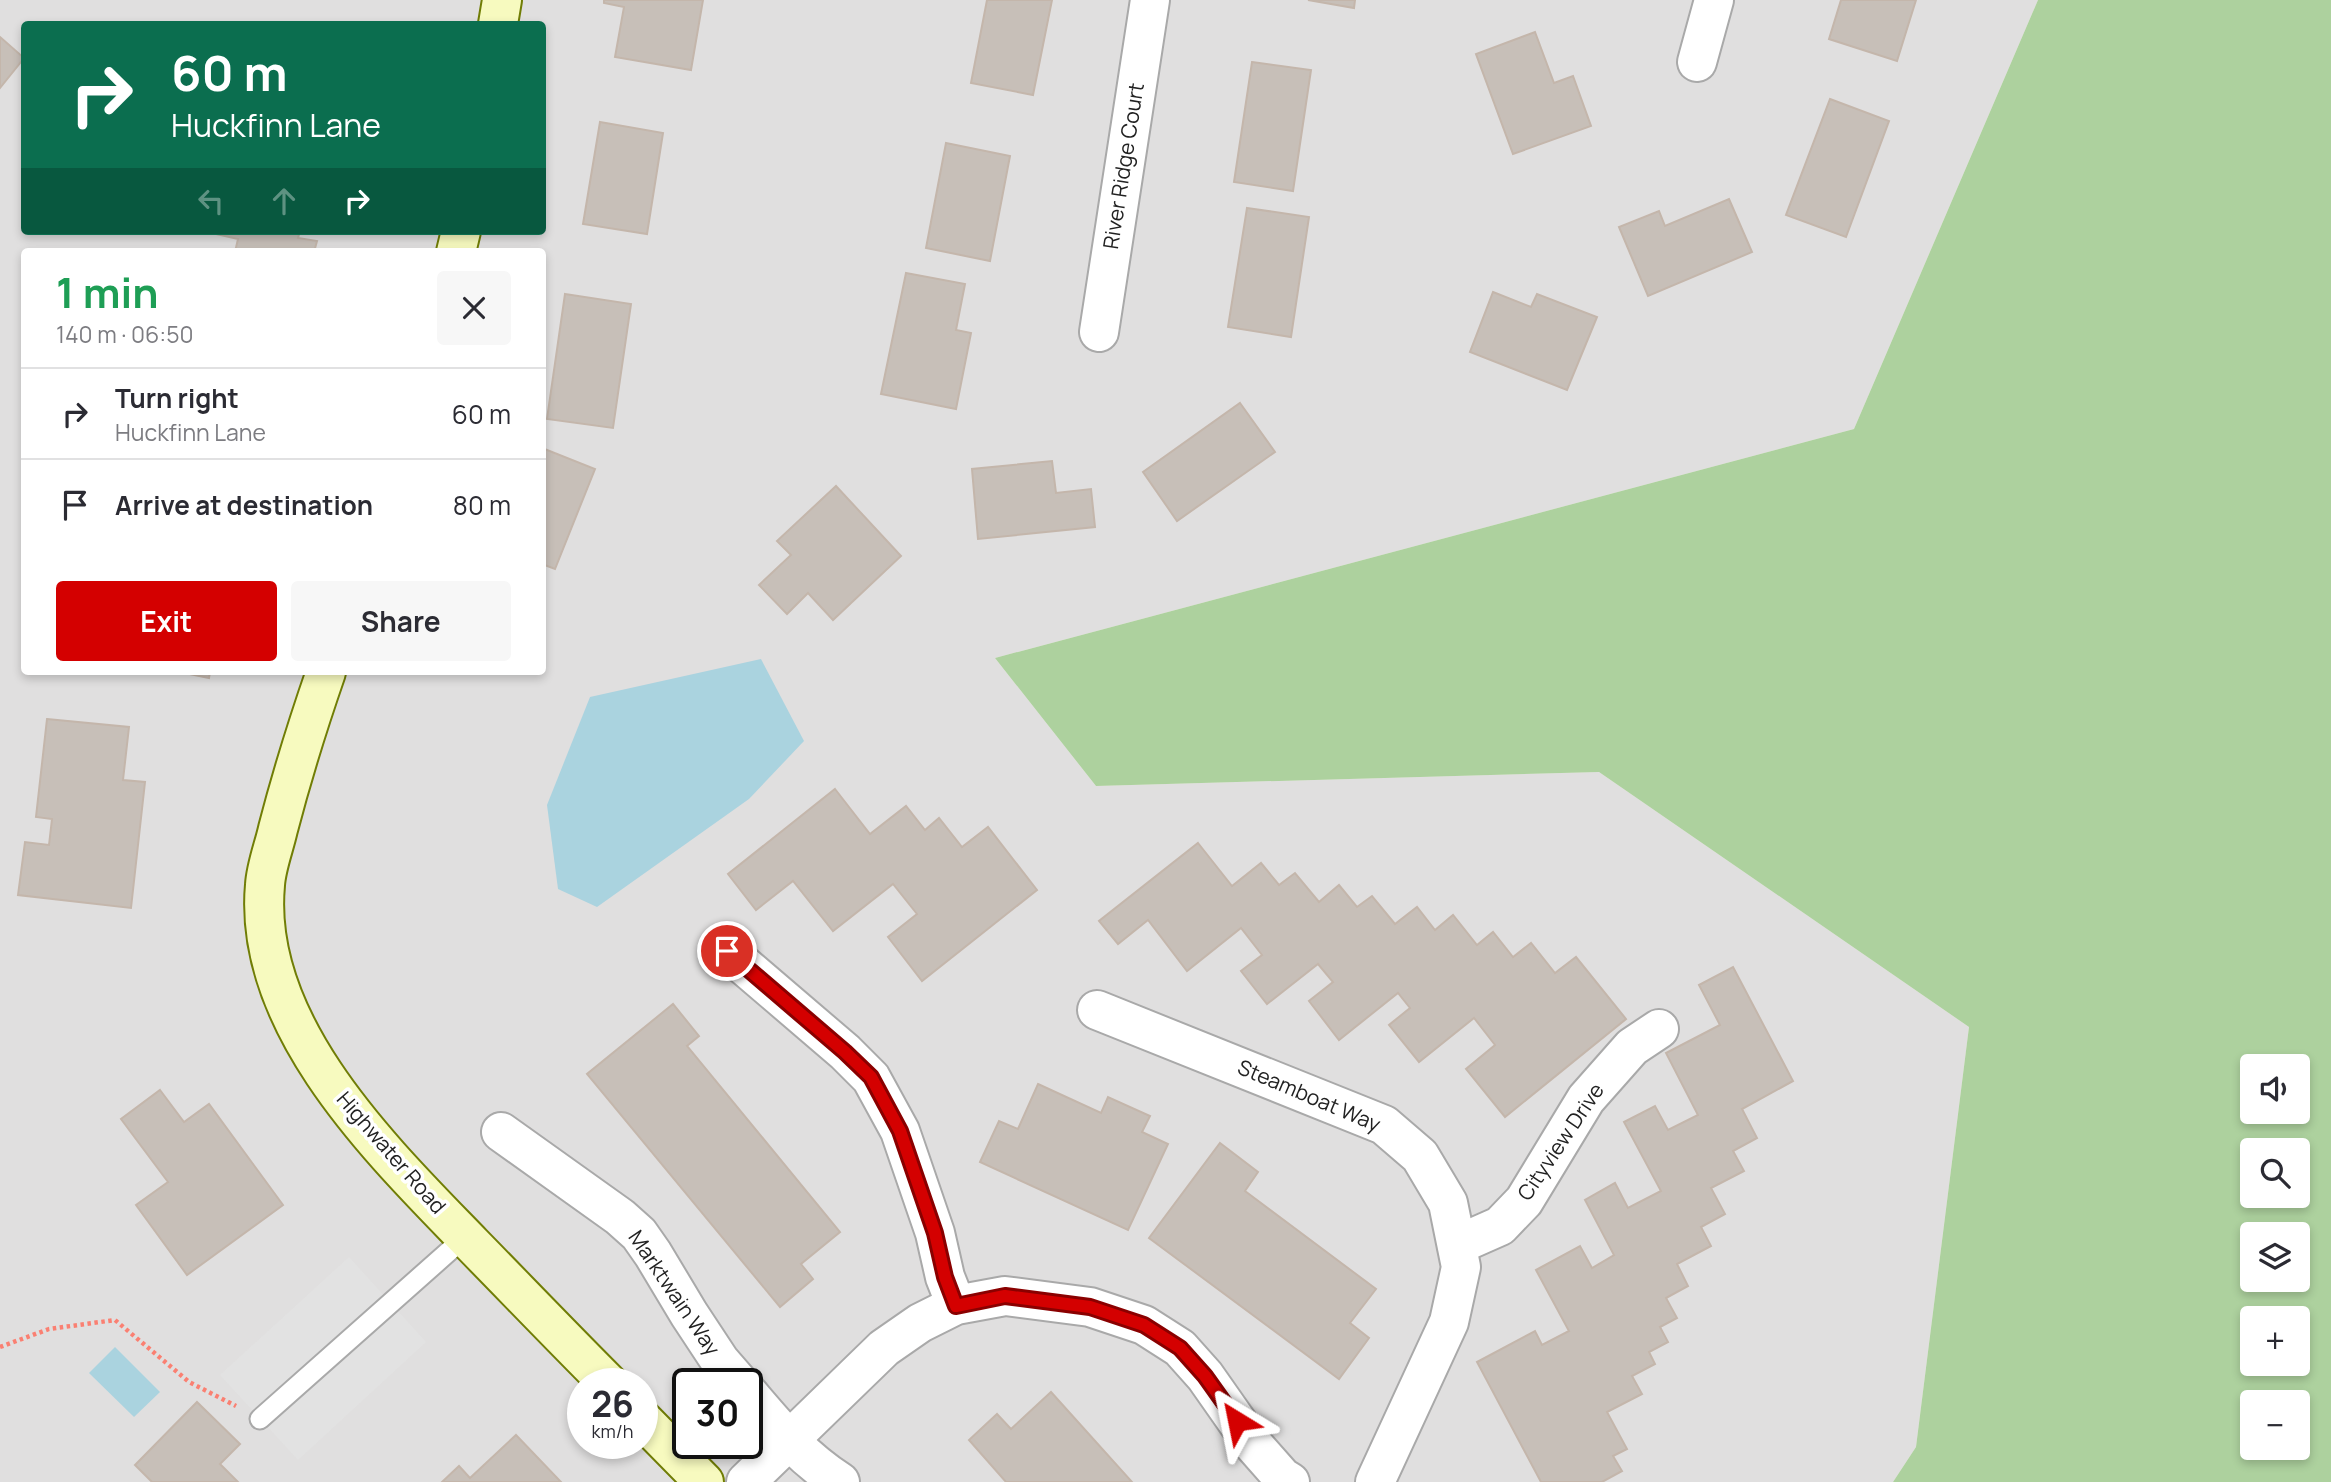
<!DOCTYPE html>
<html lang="en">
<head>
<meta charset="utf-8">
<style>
  body { margin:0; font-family:Manrope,sans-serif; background:#f7f7f7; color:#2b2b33; height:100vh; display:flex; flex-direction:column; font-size:26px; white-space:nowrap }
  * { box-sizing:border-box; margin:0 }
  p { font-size:23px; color:#7c7c81 }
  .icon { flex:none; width:38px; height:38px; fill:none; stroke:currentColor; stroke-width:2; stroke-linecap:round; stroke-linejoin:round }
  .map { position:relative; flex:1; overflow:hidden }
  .panel { position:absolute; left:21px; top:248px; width:525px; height:427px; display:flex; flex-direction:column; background:#fff; border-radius:7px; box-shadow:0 4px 10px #0003 }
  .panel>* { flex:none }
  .top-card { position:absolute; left:21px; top:21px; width:525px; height:214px; border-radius:7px; box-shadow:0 4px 10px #0003; background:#0b6e4f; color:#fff; overflow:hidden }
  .buttons { position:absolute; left:2240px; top:1054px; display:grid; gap:14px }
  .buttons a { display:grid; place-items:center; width:70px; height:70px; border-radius:7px; background:#fff; box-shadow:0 4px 10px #0003; font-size:35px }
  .speed { position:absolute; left:567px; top:1368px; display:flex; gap:14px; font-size:35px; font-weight:700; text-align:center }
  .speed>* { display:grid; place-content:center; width:91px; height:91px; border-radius:50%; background:#fff; box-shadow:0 4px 10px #0003; line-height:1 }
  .speed small { font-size:18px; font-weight:400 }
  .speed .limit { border:4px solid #111; border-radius:10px; background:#fff; color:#111 }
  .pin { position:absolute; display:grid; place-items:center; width:60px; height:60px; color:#fff; margin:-30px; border:4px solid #fff; border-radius:50%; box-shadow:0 2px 7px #0007 }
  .me { position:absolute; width:77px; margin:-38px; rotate:325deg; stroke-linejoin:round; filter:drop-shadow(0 0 5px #0008) }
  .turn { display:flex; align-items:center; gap:24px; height:147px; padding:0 35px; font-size:32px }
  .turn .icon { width:91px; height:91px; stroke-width:2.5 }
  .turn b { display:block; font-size:49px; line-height:60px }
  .lanes { display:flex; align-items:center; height:66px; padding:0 35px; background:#0003; justify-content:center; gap:35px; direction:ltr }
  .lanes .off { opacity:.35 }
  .round { display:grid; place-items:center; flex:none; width:74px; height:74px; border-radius:7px; background:#f7f7f7 }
  .headline { display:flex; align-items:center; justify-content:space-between; height:119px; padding:0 35px }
  h1 { font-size:42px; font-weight:700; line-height:52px; color:#1e9e55 }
  .cta { display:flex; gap:14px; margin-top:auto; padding:14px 35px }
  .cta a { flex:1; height:80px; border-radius:7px; background:#d40000; color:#fff; font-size:28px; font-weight:700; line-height:80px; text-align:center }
  .cta a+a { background:#f7f7f7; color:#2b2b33 }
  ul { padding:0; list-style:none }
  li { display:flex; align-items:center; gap:21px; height:91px; padding:0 35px; border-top:2px solid #e1e1e2 }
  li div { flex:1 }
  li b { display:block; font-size:26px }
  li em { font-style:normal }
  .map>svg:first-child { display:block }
  .residential { fill:#e0dfdf; fill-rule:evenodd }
  .forest { fill:#add19e; fill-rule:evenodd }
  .parking { fill:#e2e2e2 }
  .water { fill:#aad3df }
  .building { fill:#c7bfb8; stroke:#c4b6ab; stroke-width:2 }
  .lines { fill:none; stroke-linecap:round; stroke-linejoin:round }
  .lane-casing { stroke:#a9a9a9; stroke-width:23 }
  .street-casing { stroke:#a9a9a9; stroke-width:42 }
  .secondary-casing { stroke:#707d05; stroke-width:42 }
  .path { stroke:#fa8072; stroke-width:4.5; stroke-dasharray:3.5 3.5; stroke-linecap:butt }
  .lane { stroke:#fff; stroke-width:19 }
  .street { stroke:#fff; stroke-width:38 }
  .secondary { stroke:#f7fabf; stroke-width:38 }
  .route-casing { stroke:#8a0000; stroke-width:18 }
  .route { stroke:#d40000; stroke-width:12 }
  .labels { text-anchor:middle; stroke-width:7; stroke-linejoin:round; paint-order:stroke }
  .street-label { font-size:21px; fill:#222; stroke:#fff }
</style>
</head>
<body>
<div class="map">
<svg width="2331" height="1482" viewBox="0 0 2331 1482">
  <rect width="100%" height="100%" fill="#f2efe9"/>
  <path class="residential" d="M0,0H2038L1854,429L995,658L1096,786L1599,772L1969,1027L1916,1447L1893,1482H0ZM24,24H542V231H24ZM24,252H542V672H24ZM583,1384H642V1444H583ZM688,1384H747V1444H688Z"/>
  <path class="forest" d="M2038,0H2331V1482H1893L1916,1447L1969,1027L1599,772L1096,786L995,658L1854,429ZM2252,1066H2298V1111H2252ZM2252,1150H2298V1195H2252ZM2252,1234H2298V1279H2252ZM2252,1318H2298V1363H2252ZM2252,1402H2298V1447H2252Z"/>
  <path class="parking" d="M349,1257L426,1342L298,1460L220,1375Z"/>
  <g class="water">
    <path d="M761,659L804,741L749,799L597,907L558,889L547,805L590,697Z"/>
    <path d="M115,1347L160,1392L134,1417L89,1373Z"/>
  </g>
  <g class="building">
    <path d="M604,0H703L691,70L615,57L624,7L604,3Z"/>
    <path d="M987,0H1052L1033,95L971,83Z"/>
    <path d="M1308,0H1355L1354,8Z"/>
    <path d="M1841,0H1916L1897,61L1829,39Z"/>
    <path d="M1535,32L1554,83L1573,76L1591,126L1513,154L1476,54Z"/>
    <path d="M0,37L24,58L0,88Z"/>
    <path d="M1252,62L1311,70L1293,191L1234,182Z"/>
    <path d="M1830,99L1889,121L1846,237L1786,215Z"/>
    <path d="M600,122L663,133L647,234L583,224Z"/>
    <path d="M946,143L1010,156L990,261L926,248Z"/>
    <path d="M1729,199L1752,252L1648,296L1619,227L1659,211L1665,226Z"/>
    <path d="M1247,208L1309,217L1291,337L1228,327Z"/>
    <path d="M203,231H300L298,238L317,241L314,252H235L238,239Z"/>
    <path d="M906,273L965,284L956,330L971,333L956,409L881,394Z"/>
    <path d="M1493,292L1531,307L1537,294L1597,317L1567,390L1470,352Z"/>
    <path d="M565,294L631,304L613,428L547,419Z"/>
    <path d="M1240,403L1275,452L1177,521L1143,472Z"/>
    <path d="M542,448L595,469L555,569L542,564Z"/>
    <path d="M1052,461L1056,493L1091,489L1095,527L978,539L972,469Z"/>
    <path d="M836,486L901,556L833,620L808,593L787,614L759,585L791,555L777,541Z"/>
    <path d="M180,672H210L209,678Z"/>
    <path d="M47,719L129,727L123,780L145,782L131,908L18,895L25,842L49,845L52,819L36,817Z"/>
    <path d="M835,789L870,834L906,806L925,830L939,818L962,847L988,827L1037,890L922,981L888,937L917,914L893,884L833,931L793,881L756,910L728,874Z"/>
    <path d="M1198,843L1232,886L1261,863L1279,885L1295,873L1319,902L1339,885L1357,907L1372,896L1395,924L1417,907L1435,930L1453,915L1477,945L1493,932L1513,957L1531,943L1555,973L1576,957L1626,1019L1505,1117L1466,1069L1495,1045L1474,1018L1419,1062L1389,1025L1410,1008L1398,993L1339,1040L1309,1001L1333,982L1318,964L1267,1004L1241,971L1262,955L1241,928L1187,971L1148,920L1118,944L1099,921Z"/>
    <path d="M1733,967L1793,1081L1742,1109L1757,1138L1733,1151L1744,1171L1711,1188L1725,1214L1701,1227L1711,1246L1677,1264L1688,1286L1666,1298L1677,1318L1660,1327L1668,1342L1649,1352L1655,1364L1632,1376L1642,1394L1607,1412L1627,1449L1613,1456L1622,1471L1602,1482H1541L1477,1362L1535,1331L1542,1345L1569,1331L1536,1270L1580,1246L1592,1268L1614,1255L1585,1200L1615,1183L1628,1208L1661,1191L1624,1122L1655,1106L1668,1130L1698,1115L1666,1053L1720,1025L1699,985Z"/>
    <path d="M673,1004L699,1036L687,1046L840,1232L801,1264L813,1279L780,1307L587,1074Z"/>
    <path d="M1038,1084L1101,1113L1108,1097L1150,1116L1142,1132L1168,1144L1128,1230L980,1162L999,1121L1018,1129Z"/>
    <path d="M160,1090L184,1122L209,1104L283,1205L187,1275L136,1205L168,1182L121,1119Z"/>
    <path d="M1220,1143L1258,1172L1245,1191L1376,1289L1350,1323L1369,1338L1339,1379L1149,1238Z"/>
    <path d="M1051,1392L1132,1482H1006L969,1440L997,1414L1011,1429Z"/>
    <path d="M197,1402L240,1444L220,1464L238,1482H152L135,1465Z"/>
    <path d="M516,1435L561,1482H442L459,1466L470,1478Z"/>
  </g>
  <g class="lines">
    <defs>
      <path id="lane" d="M260,1419L465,1237"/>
      <g id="street">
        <path d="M1697,62L1714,0"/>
        <path d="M1099,332L1150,0"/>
        <path d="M727,951L845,1052L871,1078L900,1131L935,1233L945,1277L956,1305"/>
        <path d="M1097,1010L1384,1125L1420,1156L1448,1203L1461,1267L1449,1322L1375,1482"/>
        <path d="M501,1132L620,1217L639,1234L653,1254L689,1314L720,1361L740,1384"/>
        <path d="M1457,1245L1500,1226L1524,1201L1586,1099L1632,1047L1659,1029"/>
        <path d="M747,1392C777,1427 801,1457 840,1482"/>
        <path d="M746,1482L884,1348L920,1323L956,1305L1005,1296L1090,1307L1144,1325L1180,1348L1205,1376L1252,1443L1282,1477L1290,1482"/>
      </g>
      <g id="secondary">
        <path d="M498,24L502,0"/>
        <path d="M456,252L461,231"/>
        <path d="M326,672C308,724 292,775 278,829C274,847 266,867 265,885C252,1026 383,1152 472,1244C518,1291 563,1338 609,1384"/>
        <path d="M642,1419L704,1482"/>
      </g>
    </defs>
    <use href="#lane" class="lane-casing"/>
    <use href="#street" class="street-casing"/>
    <use href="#secondary" class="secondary-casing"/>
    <path class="path" d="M0,1347L49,1329L115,1320L189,1382L236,1406"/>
    <use href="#lane" class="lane"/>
    <use href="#street" class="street"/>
    <use href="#secondary" class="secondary"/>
  </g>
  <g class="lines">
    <defs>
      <path id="route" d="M727,951L845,1052L871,1077L900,1131L935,1233L945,1277L956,1306L1005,1296L1090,1307L1144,1325L1180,1348L1205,1376L1237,1421"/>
    </defs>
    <use href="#route" class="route-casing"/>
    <use href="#route" class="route"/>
  </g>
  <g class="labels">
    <g class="street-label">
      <text transform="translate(1124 166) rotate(-81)" y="7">River Ridge Court</text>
      <text transform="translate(1309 1096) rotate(23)" y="7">Steamboat Way</text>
      <text transform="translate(1561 1142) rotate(-56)" y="7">Cityview Drive</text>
      <text transform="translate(391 1153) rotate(49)" y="7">Highwater Road</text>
      <text transform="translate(674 1293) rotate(56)" y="7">Marktwain Way</text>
    </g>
  </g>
</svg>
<div class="buttons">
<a><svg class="icon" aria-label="sound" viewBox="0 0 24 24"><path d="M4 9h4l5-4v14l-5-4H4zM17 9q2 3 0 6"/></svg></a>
<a><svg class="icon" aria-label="search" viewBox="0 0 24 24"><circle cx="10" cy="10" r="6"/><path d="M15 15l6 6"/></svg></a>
<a><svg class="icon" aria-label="layers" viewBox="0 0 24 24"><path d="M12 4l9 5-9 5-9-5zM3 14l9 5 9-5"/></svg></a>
<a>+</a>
<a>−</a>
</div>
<div class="speed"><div>26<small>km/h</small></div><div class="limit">30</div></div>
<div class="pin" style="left:727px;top:951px;background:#d93025"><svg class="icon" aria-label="arrive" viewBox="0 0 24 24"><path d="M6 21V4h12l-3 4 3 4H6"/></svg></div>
<svg class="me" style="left:1237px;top:1421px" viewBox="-20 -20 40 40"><path d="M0-17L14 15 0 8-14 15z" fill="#d40000" stroke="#fff" stroke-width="4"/></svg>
<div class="top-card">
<div class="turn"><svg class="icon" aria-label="right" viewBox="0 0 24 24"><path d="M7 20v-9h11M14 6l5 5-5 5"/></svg><div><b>60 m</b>Huckfinn Lane</div></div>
<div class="lanes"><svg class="icon off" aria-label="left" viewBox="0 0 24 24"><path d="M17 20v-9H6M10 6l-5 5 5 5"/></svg><svg class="icon off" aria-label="ahead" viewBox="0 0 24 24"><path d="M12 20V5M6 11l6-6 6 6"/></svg><svg class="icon" aria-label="right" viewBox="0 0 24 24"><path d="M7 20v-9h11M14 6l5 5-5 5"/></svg></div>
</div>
<section class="panel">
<div class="headline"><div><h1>1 min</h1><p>140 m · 06:50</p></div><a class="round"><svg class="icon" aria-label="close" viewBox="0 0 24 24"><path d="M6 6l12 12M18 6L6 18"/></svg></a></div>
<ul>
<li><svg class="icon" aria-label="right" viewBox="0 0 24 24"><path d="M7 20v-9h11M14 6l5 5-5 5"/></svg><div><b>Turn right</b><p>Huckfinn Lane</p></div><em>60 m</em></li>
<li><svg class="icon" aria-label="arrive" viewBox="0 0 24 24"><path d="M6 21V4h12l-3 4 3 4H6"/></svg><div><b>Arrive at destination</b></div><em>80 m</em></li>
</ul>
<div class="cta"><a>Exit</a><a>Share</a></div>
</section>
</div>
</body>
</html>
